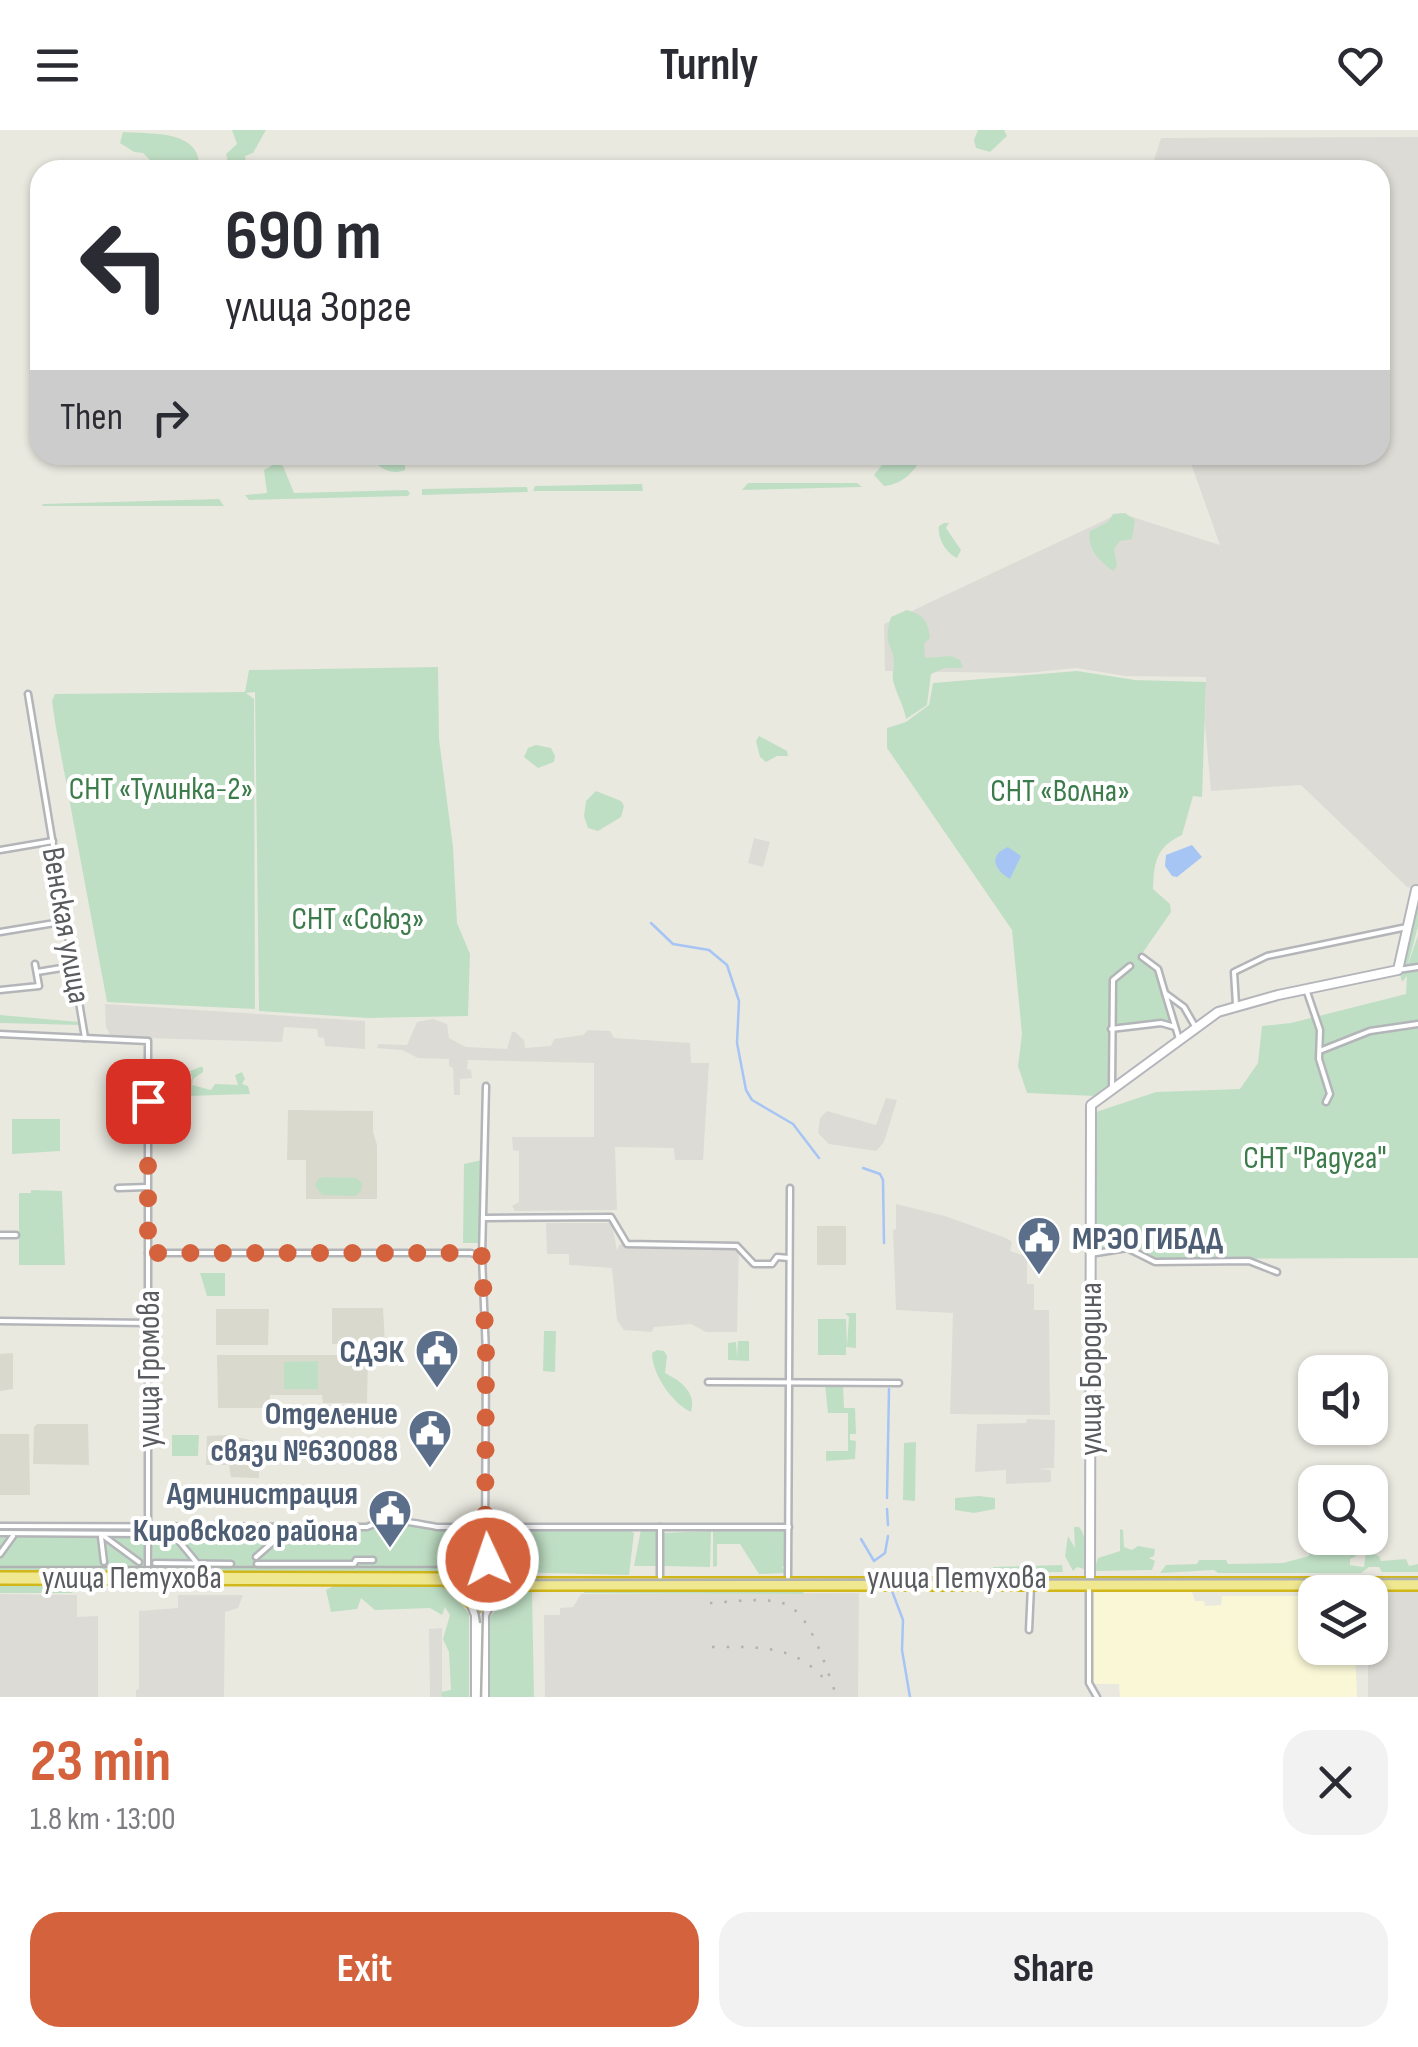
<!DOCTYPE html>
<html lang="en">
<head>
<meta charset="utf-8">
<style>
  body { margin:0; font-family:"Sofia Sans Condensed",sans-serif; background:#f2f2f3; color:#2b2b33; height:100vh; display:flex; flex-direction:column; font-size:38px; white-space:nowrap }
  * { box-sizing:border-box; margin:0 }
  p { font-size:32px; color:#7c7c81 }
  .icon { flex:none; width:55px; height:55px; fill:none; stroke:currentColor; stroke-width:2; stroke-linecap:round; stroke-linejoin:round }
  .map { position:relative; height:1567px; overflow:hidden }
  .sheet { display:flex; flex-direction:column; background:#fff; flex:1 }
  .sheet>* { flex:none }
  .guide { position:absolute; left:30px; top:30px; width:1360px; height:305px; border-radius:30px; box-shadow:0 2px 8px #0004; background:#fff; color:#2b2b33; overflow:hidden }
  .buttons { position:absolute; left:1298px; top:1225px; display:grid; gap:20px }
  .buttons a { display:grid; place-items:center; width:90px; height:90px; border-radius:20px; background:#fff; box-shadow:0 2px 8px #0004; font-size:50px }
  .pin { position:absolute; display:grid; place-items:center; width:85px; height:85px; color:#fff; margin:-42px; border-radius:20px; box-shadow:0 5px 15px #0006 }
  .me { position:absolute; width:110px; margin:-55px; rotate:357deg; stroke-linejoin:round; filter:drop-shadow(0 0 8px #0008) }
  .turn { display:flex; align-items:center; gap:35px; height:210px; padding:0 30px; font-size:45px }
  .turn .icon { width:130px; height:130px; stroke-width:2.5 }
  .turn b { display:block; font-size:70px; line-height:85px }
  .then { display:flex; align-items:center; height:95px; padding:0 30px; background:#0003; gap:20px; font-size:38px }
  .round { display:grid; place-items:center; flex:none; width:105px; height:105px; border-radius:30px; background:#f2f2f3 }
  .headline { display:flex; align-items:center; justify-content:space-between; height:170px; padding:0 30px }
  h1 { font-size:60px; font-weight:700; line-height:75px; color:#d4623c }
  .button { display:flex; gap:20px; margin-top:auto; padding:20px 30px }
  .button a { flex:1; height:115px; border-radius:30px; background:#d4623c; color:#fff; font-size:40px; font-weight:700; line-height:115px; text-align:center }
  .button a+a { background:#f2f2f3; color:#2b2b33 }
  header { display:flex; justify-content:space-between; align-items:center; height:130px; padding:0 30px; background:#fff; font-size:45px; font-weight:700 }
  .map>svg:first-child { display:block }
  .commercial { fill:#f9f7d6 }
  .industrial { fill:#dcdbd5 }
  .education { fill:#dad9ce }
  .green { fill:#bfdfc4 }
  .water { fill:#a6c5f4 }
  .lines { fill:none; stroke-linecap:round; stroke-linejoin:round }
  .stream { stroke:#a6c5f4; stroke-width:2.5 }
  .street-casing { stroke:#b3b5b9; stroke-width:9 }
  .secondary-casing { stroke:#b4b5bb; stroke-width:12 }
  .highway-casing { stroke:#d1b719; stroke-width:16 }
  .street { stroke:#fff; stroke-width:4 }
  .secondary { stroke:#fff; stroke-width:8 }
  .highway { stroke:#f0e891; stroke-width:11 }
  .tram { stroke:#b1b2b2; stroke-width:2.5 }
  .rail { stroke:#b1b2b2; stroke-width:2.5; stroke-dasharray:2.5 12; stroke-linecap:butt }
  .route { stroke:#d4623c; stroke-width:18; stroke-dasharray:0 32.4 }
  .labels { text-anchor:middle; stroke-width:8; stroke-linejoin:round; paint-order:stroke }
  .park-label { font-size:32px; fill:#3c7b4a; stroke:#fff }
  .street-label { font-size:32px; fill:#595b5f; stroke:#fff }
  .service-label { font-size:32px; font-weight:bold; fill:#4e5e75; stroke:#fff; text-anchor:end }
</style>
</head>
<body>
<header><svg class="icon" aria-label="menu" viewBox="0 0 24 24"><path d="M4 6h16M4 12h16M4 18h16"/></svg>Turnly<svg class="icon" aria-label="heart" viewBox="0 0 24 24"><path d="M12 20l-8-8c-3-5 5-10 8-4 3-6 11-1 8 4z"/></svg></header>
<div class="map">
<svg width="1418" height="1567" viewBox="0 0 1418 1567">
  <rect width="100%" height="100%" fill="#eae9e0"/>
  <path class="commercial" d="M1091,1459L1191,1460L1195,1471H1204L1205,1476L1221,1475L1222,1466H1315V1518H1355L1357,1567H1120L1119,1554H1093Z"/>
  <g class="industrial">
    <path d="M1418,7V760L1407,757L1301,655L1211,661L1205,595L1206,547L1125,546L1077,538L1026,543L885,541L884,494L1120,383L1220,415L1188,325H1380V40H1151L1161,8Z"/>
    <path d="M754,708L770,712L763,737L748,733Z"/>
    <path d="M105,874L365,891V919L325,916L324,908L318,907L317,899L284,897L282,912L111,907L106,897Z"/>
    <path d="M433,889L447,894L449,908L466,917L507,919L512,902H515L524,910L525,918L551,916L554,909L583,905L588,900L610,901L614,908L690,913L691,933H709L703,1030H675L674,1018L615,1017L617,1080L515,1081L512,1076L519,1072V1021L513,1020L512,1007H594V933L468,930L467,939L471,940L472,948L460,949V965H454L453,938L449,936V929L418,928L402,920L377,918L378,914L407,915L417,892Z"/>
    <path d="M886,968L897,970L884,1012L876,1021L829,1014L818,1003L820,988L827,981L876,995Z"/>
    <path d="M896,1074L945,1086L1006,1108L1012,1112L1010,1121L1027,1127V1154H1034V1180H1049L1050,1285L950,1284L953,1183L896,1180L893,1100L896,1099Z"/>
    <path d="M546,1093H612L617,1121L619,1115L630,1110L739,1114L737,1202H706L691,1194L654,1197L652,1202L624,1200L617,1190L612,1138L569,1135V1124H547Z"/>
    <path d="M1027,1289L1055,1290L1054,1338L1036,1339L1051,1340V1352L1006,1354V1340L975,1342L977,1294L1026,1293Z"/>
    <rect x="1368" y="1459" width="50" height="108"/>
    <path d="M859,1463L858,1567H545L544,1485H560V1478L573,1477L581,1464Z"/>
    <path d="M0,1464L77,1465V1487L98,1486V1567H0Z"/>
    <path d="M178,1465H243L238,1478L225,1482L224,1567H136V1560L139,1559V1481L178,1478Z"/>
    <path d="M442,1498V1567H430L429,1499Z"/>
  </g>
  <g class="education">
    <path d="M288,980L373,981V1002L377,1015V1069H306V1030H287Z"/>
    <rect x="817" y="1096" width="29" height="39"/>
    <path d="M332,1178H383L385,1214H332Z"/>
    <path d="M216,1179H269L268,1215H216Z"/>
    <path d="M13,1223V1259L0,1261V1224Z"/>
    <path d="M217,1225H368L367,1273H323L322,1265H270V1278H218Z"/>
    <path d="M37,1294H88L89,1335L33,1334L34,1297Z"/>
    <path d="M0,1304H29L30,1365H0Z"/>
    <path d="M226,1305L259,1312V1348L231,1347L229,1335H206L207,1306Z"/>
  </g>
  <g class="green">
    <path d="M232,0H266L253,23L245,26L247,40H230L226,24L237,14Z"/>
    <path d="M978,0H1004L1007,6L990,22L976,18L974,10Z"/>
    <path d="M123,2C153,4 203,0 199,40H160L143,23L134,22L120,13Z"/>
    <path d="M380,325L401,326L405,331V340C393,345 382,340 374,331Z"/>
    <path d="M890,325H924C914,341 904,354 884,356L874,345Z"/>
    <path d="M276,333L283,336L294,363L407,360L410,363L408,366L249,370L245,365L267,363L264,340Z"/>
    <path d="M748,353H857L862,357L742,360Z"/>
    <path d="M642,354L643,361H533L535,356Z"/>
    <path d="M527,357L528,362L422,365V359Z"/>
    <path d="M219,369L224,376H42L43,374Z"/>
    <path d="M1125,383L1135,390L1132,409L1120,411L1114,419L1117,436L1113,441C1099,430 1087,420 1090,401L1108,392L1113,384Z"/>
    <path d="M944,393H949L946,398L961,420L957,428C946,423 937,408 939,396Z"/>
    <path d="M907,480C924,485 928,491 930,508L924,514L925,528L951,526L960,530L963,538H945L931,544L927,575L906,589C904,575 896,564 893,550C892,545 894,539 894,534C894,515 882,515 891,487Z"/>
    <path d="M438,537L439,609L453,717L457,793L470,824L468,886L368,888L259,881L255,562L246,563L254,569L255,879L107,872L56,598L52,571L55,564L245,562L249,540Z"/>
    <path d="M1077,541L1135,550L1206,552L1202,667L1193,666L1182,705C1156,717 1154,732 1153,759L1170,774L1171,782L1139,828L1156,841L1171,892L1160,890L1109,898L1110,954L1095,966L1027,963L1018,936L1022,904L1012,800L887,618V598L906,592L929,575L933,553Z"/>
    <path d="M759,606L787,621L788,626H777L766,632L760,627L756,611Z"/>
    <path d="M536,615L551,618L555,626L554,632L538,638L524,627L528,618Z"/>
    <path d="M596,661L621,671L624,676L621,687L598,701L588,698L584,686L586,671Z"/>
    <path d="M1418,763V796L1407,838L1418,805V1128L1159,1129L1121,1114L1093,1120V983L1156,962L1240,959L1258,933L1262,896L1291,893L1406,864L1407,846L1402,852L1399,840Z"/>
    <path d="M0,885L79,892L80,895L0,893Z"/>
    <path d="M200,937H203V942L193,949L192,955L211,960L215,954L238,955L235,945L242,942L245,949L242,954L248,956L250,964L187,966L185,951L192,949L190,941Z"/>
    <path d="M12,989H60V1021L12,1024Z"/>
    <path d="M482,1030L481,1113H463L464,1034Z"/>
    <path d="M323,1047L356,1048L362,1053L361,1061L355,1066L322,1065L315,1056L317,1050Z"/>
    <path d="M31,1060L62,1061L65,1135H19V1063H31Z"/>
    <path d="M200,1143H225V1166H207Z"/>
    <path d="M845,1183H856V1218L846,1217V1225H818V1189H846L847,1216L849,1187Z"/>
    <path d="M544,1201H556L555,1242L543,1241Z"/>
    <path d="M738,1211H749V1231L728,1230V1213L736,1212L737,1227Z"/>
    <path d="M657,1220L664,1221L667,1226L665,1243C681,1251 697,1263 691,1282C672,1273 652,1244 652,1223Z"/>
    <path d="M318,1231V1259H284V1232Z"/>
    <path d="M825,1254H843L844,1278H855L856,1304H850V1310L856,1311L855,1329L826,1331V1321H848V1283H828Z"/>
    <path d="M172,1305H199L198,1326H172Z"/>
    <path d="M916,1312L915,1371L903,1370L904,1313Z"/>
    <path d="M979,1366L995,1368V1379L974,1383L955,1380V1368Z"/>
    <path d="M379,1393H404L424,1398H481L484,1413L462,1439L450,1445H153L152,1398H367Z"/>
    <path d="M0,1397L145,1398L146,1445H0Z"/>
    <path d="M1074,1397H1079C1088,1407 1086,1426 1084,1439L1077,1437L1073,1441L1065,1426L1068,1406L1075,1418Z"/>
    <path d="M490,1399H627L634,1403L629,1445L507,1442L490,1421Z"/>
    <path d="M641,1399H658V1436H634Z"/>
    <path d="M713,1399L786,1400V1436L782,1437L786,1443L759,1444L740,1414H717V1436L713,1437Z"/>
    <path d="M1120,1399L1123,1400L1124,1417L1132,1420L1138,1416L1155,1419L1154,1426L1149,1428L1155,1431L1152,1440L1094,1441L1098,1428L1120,1421Z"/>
    <path d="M711,1401L710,1437L663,1436L664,1403Z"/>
    <path d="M1324,1420L1354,1422L1356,1426L1350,1429V1435L1364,1437L1366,1422L1379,1426L1381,1431L1406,1429L1409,1436L1418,1434V1442H1382L1379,1437H1369L1361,1443H1218L1214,1440L1160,1443L1166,1435L1197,1434L1199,1430H1226L1228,1434L1283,1433L1309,1426L1310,1421Z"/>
    <path d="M1062,1435L1063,1442L993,1443V1437Z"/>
    <path d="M341,1452L350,1455L358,1452L432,1454L448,1458L469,1484V1567H442L441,1562L451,1560L449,1522L443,1509L450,1485L445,1477L442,1485L430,1478L375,1480L361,1468L357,1479L331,1482L326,1460Z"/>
    <path d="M0,1456H70L74,1459L72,1463H0Z"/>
    <path d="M785,1456L787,1460L804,1461L803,1464L584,1463L587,1457Z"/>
    <path d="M514,1460H532L534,1567H488L489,1488Z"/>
  </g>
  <g class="water">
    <path d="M1192,715L1202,727L1177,747L1172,746L1165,736L1166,725Z"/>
    <path d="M1008,717L1021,726L1010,749C994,740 988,725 1008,717Z"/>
  </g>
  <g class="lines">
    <g class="stream">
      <path d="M651,793L673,814L709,820L727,835L739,871L737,913L746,960L752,970L793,994L819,1028"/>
      <path d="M863,1038L880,1044L883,1050L884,1113"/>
      <path d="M887,1368L889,1259"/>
      <path d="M887,1379L888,1395"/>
      <path d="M861,1409L874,1431L885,1423L888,1406"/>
      <path d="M892,1461L903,1490L902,1520L910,1567"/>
    </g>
    <defs>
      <g id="street">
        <path d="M28,564L85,908"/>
        <path d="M0,720L53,711"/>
        <path d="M0,802L67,791"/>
        <path d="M1142,827L1158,839L1165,863L1184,877L1196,898"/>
        <path d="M1398,840L1418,837"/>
        <path d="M37,842L74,836"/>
        <path d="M1306,859L1320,900L1319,929L1330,964L1326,972"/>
        <path d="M0,860L39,856L35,834"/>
        <path d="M1165,863L1179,909"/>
        <path d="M1236,875L1234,842L1267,826L1407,797"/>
        <path d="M1111,899L1161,893L1175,897"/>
        <path d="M0,904L148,911V1447"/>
        <path d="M1322,920L1370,901L1418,894"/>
        <path d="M1112,957L1113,850L1130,836"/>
        <path d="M118,1058L147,1057"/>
        <path d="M484,1088L611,1087L627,1114L737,1116L754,1134H772L777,1127L789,1128"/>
        <path d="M0,1105H16"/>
        <path d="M148,1123H471L482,1127"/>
        <path d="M1090,1124L1127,1118L1155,1132L1249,1131L1277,1142"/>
        <path d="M0,1191L148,1193"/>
        <path d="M708,1252L899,1253"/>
        <path d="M0,1396L367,1397C389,1386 413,1393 437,1397H789"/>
        <path d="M660,1397V1447"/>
        <path d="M0,1403L144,1404"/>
        <path d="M101,1404L139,1432"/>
        <path d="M174,1405L197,1433"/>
        <path d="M101,1407L104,1432"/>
        <path d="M485,1421L486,1224L482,1127L486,956"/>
        <path d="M0,1424L13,1406"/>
        <path d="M256,1427L281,1405"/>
        <path d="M155,1433L231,1434"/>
        <path d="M257,1434H354L356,1430H373"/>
        <path d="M788,1447L790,1058"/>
        <path d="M1089,1459V1553L1097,1567"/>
        <path d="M1029,1500L1031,1456"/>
      </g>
      <g id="secondary">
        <path d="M1090,1447L1091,975L1218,882L1278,865L1398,840L1416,760"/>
        <path d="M471,1473L476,1485V1567"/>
        <path d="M484,1567V1485L490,1473"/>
      </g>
      <g id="highway">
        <path d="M498,1441L505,1446L527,1447"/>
        <path d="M0,1448L444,1449L462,1444"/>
        <path d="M444,1449C460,1456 463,1471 480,1475C497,1472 500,1456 518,1454H1418"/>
        <path d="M460,1452L467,1438L483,1433L494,1438L500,1447"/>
      </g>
    </defs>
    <use href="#street" class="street-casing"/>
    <use href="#secondary" class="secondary-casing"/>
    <use href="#highway" class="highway-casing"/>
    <use href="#street" class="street"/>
    <use href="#secondary" class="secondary"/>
    <use href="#highway" class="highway"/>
    <g class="tram">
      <path d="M0,1437H481L502,1449L516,1450L1418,1449"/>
      <path d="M446,1439L462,1444C467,1462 479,1474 480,1492"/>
      <path d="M481,1567L483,1478C489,1465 503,1453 517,1452"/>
    </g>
    <g class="rail">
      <path d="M710,1473C732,1472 761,1467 782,1473C811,1480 827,1542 837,1567"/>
      <path d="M712,1517C756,1517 796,1514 826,1551"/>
    </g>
  </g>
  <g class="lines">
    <path class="route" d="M148,971V1123H471L482,1126L486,1224L485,1421L488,1430"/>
  </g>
  <defs>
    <symbol id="civic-pin" viewBox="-11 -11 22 30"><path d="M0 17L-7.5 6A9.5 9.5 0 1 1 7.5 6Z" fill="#5c6f8a" stroke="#fff"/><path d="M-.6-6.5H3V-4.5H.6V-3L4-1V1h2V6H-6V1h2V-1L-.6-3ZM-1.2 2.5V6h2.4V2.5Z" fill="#fff"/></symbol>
  </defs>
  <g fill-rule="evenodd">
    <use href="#civic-pin" x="1014" y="1083" width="50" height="68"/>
    <use href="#civic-pin" x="412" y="1196" width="50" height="68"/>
    <use href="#civic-pin" x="405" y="1276" width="50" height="68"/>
    <use href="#civic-pin" x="365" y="1356" width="50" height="68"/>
  </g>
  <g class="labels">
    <g class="park-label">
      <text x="161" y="669">СНТ «Тулинка-2»</text>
      <text x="1060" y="671">СНТ «Волна»</text>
      <text x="358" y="799">СНТ «Союз»</text>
      <text x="1315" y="1038">СНТ "Радуга"</text>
    </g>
    <g class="street-label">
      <text transform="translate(67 795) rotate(80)" y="11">Венская улица</text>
      <text transform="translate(148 1239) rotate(-90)" y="11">улица Громова</text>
      <text transform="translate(1090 1239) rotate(-90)" y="11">улица Бородина</text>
      <text x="132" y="1458">улица Петухова</text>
      <text x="957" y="1458">улица Петухова</text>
    </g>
    <g class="service-label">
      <text x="1072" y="1119" text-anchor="start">МРЭО ГИБДД</text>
      <text x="404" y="1232">СДЭК</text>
      <text x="398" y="1294">Отделение<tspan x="398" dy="37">связи №630088</tspan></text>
      <text x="358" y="1374">Администрация<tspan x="358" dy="37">Кировского района</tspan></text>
    </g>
  </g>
</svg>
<div class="buttons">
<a><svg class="icon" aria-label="sound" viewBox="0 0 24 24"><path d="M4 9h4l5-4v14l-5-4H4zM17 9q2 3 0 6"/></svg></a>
<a><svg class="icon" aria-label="search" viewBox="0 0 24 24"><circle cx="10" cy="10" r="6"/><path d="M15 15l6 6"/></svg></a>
<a><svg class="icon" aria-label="layers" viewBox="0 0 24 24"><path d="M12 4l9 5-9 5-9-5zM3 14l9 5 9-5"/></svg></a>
</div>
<div class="pin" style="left:148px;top:971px;background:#d93025"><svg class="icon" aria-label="arrive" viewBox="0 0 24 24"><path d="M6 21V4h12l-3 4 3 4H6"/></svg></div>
<svg class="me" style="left:488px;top:1430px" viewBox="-20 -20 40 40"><circle r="17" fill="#d4623c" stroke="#fff" stroke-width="3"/><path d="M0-11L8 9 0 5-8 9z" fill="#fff"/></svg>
<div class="guide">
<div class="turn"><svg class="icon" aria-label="left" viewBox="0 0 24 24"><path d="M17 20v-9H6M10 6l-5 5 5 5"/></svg><div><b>690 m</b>улица Зорге</div></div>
<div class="then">Then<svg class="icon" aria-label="right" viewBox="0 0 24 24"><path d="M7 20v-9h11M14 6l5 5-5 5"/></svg></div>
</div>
</div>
<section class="sheet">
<div class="headline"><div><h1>23 min</h1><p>1.8 km · 13:00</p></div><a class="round"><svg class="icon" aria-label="close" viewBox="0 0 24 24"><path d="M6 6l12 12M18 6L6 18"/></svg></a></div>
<div class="button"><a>Exit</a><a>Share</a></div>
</section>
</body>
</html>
